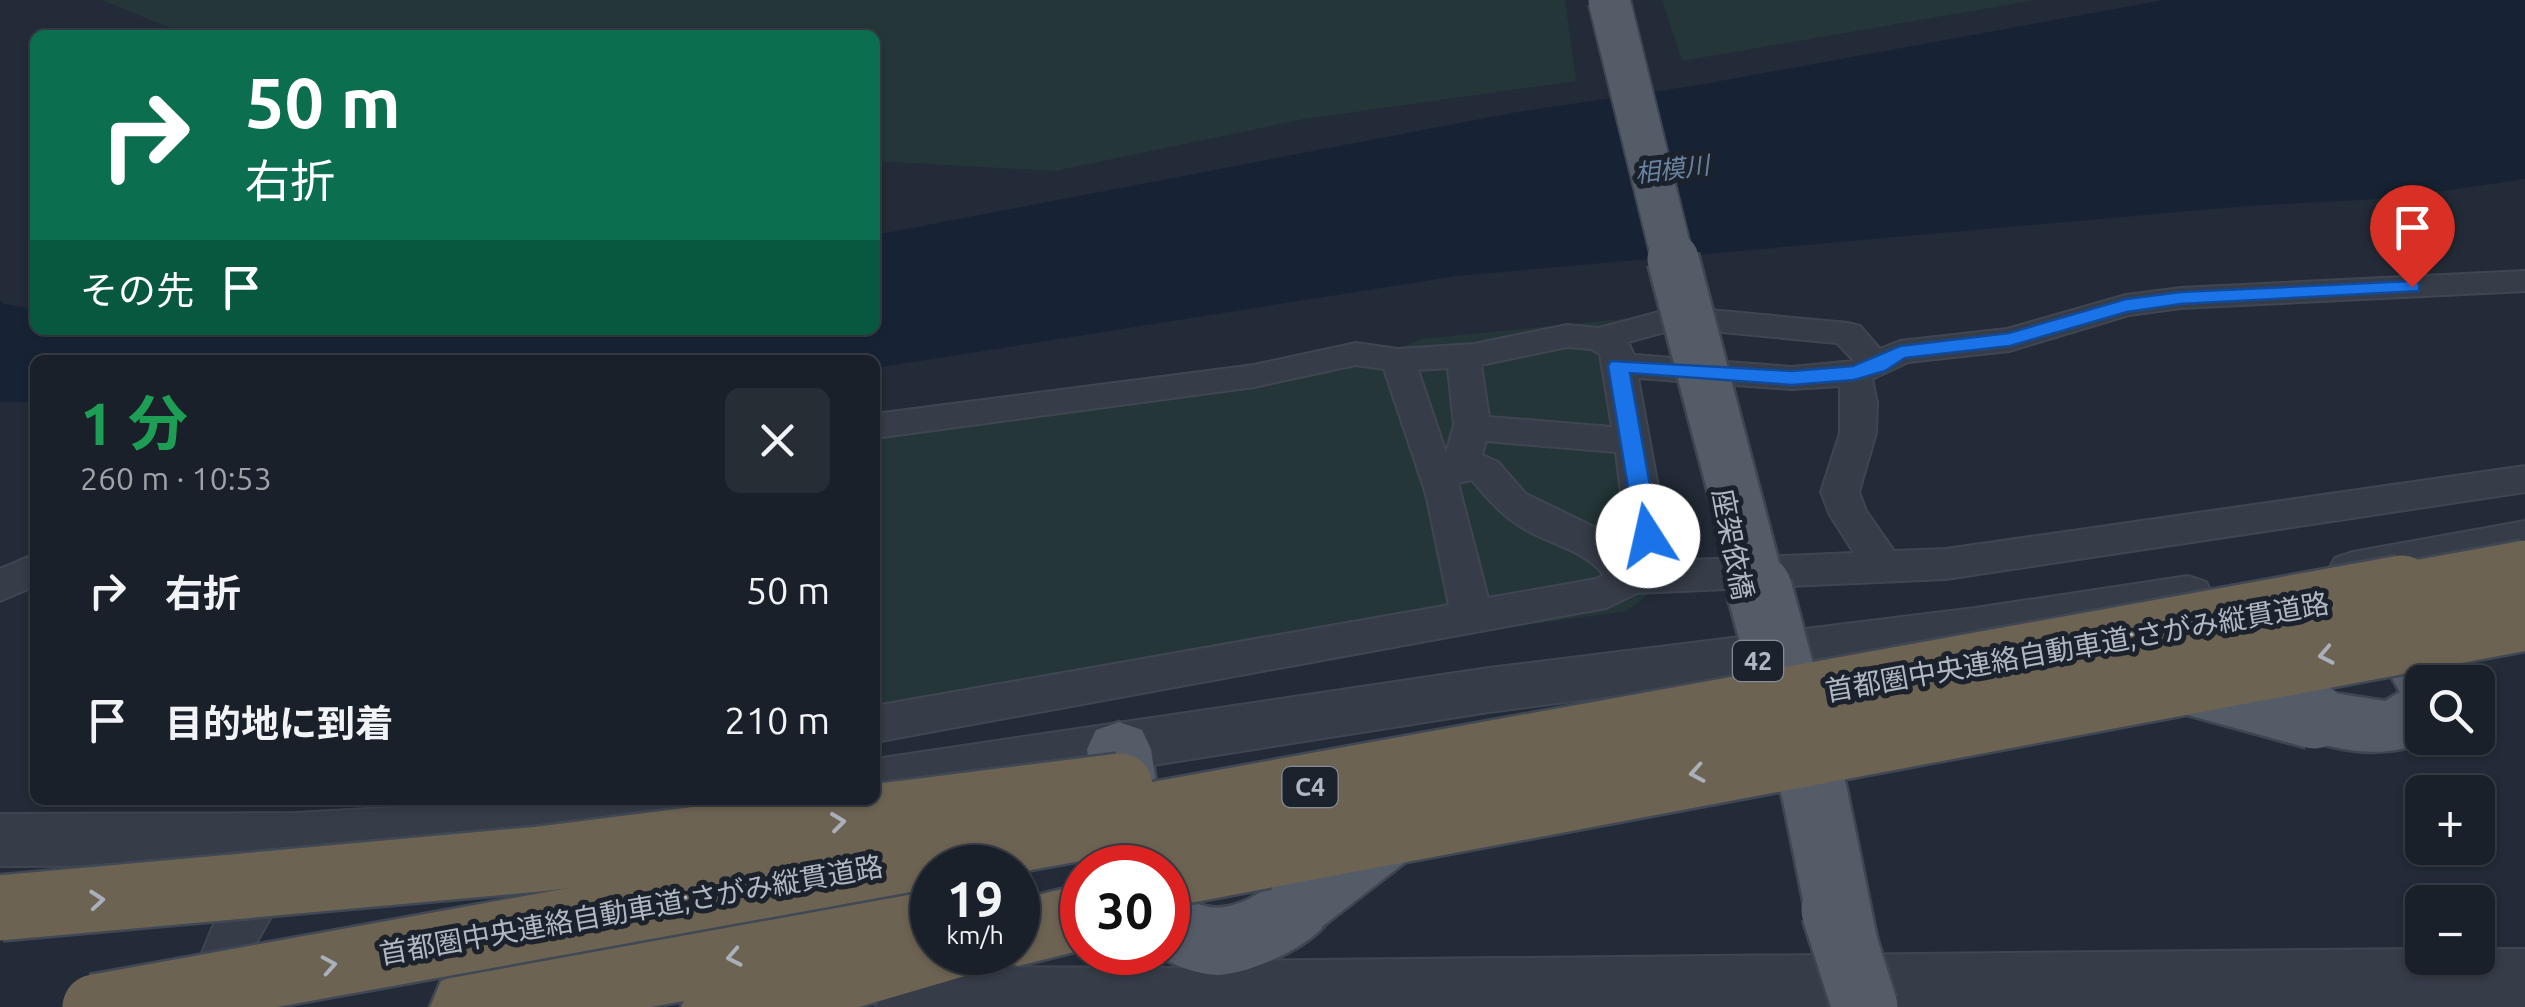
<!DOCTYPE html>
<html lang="ja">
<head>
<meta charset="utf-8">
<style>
  body { margin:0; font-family:Ubuntu,"Noto Sans JP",sans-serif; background:#272d35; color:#f1f3f6; height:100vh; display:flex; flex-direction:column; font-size:38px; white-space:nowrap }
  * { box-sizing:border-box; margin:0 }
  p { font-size:32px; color:#9fa3a8 }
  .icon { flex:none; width:55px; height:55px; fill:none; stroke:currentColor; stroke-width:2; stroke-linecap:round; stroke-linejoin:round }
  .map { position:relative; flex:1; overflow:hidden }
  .drawer { position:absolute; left:30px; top:355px; width:850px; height:450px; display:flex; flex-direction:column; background:#1a2029; border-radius:15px; box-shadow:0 2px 8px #0004,0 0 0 2px #383e46 }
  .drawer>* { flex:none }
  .hud { position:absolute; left:30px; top:30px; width:850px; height:305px; border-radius:15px; box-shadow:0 2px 8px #0004,0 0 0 2px #383e46; background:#0b6e4f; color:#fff; overflow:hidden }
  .tools { position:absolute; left:2405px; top:665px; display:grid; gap:20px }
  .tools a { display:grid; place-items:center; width:90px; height:90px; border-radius:15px; background:#1a2029; box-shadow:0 2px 8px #0004,0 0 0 2px #383e46; font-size:50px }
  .speed { position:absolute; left:910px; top:845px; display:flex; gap:20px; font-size:50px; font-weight:700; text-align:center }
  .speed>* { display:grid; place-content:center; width:130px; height:130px; border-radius:50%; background:#1a2029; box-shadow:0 2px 8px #0004,0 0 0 2px #383e46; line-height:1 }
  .speed small { font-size:25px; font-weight:400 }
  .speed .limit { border:15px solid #d22; background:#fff; color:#111 }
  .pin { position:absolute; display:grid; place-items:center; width:85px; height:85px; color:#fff; margin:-102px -42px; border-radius:50% 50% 50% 0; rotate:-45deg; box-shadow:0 0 10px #0007 }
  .pin .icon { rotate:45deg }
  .me { position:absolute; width:110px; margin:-55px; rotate:350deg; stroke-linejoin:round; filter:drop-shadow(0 0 8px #0008) }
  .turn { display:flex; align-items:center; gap:35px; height:210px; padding:0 50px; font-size:45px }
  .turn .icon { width:130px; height:130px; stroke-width:2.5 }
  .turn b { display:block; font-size:70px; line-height:85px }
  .then { display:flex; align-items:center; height:95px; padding:0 50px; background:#0003; gap:20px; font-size:38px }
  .round { display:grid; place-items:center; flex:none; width:105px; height:105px; border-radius:15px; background:#272d35 }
  .summary { display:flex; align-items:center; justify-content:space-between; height:170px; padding:0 50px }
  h1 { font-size:60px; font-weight:700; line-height:75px; color:#1e9e55 }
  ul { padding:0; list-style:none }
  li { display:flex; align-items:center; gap:30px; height:130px; padding:0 50px }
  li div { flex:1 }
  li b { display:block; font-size:38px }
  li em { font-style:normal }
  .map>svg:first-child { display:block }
  .green { fill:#243638 }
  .water { fill:#172334 }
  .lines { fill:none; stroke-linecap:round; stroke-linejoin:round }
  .minor-casing { stroke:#3f4651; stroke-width:4 }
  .tertiary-casing { stroke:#3f4651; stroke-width:4 }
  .primary-casing { stroke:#3f4651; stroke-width:5 }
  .motorway-casing { stroke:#404853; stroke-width:5 }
  .minor { fill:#363d48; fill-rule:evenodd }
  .tertiary { fill:#363d48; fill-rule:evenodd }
  .primary { fill:#545c68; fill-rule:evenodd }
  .motorway { fill:#6d6353; fill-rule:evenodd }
  .primary-bridge-far2-casing { stroke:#3f4651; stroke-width:45; stroke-linecap:butt }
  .primary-bridge-far1-casing { stroke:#3f4651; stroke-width:56; stroke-linecap:butt }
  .primary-bridge-casing { stroke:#3f4651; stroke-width:70; stroke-linecap:butt }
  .motorway-bridge-far1-casing { stroke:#404853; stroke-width:56; stroke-linecap:butt }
  .motorway-bridge-casing { stroke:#404853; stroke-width:70; stroke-linecap:butt }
  .primary-bridge-far2 { stroke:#545c68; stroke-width:41 }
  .primary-bridge-far1 { stroke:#545c68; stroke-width:51 }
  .primary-bridge { stroke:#545c68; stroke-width:65 }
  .motorway-bridge-far1 { stroke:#6d6353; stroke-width:51 }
  .motorway-bridge { stroke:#6d6353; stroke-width:65 }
  .oneway { stroke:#a9b0b9 }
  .route { fill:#1a73e8; stroke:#114b97; stroke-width:2.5 }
  .labels { text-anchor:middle; stroke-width:10; stroke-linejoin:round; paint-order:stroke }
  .far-water-label { font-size:25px; font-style:italic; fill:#6b83a1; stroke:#1b222c }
  .shield { fill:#1b222c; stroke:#838b96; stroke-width:2.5 }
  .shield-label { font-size:25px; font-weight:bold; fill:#b0b8c4 }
  .street-label { font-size:28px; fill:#b0b8c4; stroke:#1b222c }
</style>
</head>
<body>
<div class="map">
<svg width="2525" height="1007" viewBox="0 0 2525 1007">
  <rect width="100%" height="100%" fill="#222b37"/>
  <g class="green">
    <path d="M102,0H1565L1576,81L1304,119L1055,171L875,161V35H187Z"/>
    <path d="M1662,0H2035L1682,61Z"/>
    <path d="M1622,319L1646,596L1627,611L875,717V431L1342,371L1421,339Z"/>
  </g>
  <path class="water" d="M2164,0H2525V179L2396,198L2247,206L1457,276L875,368V360H35V402H0V300L4,304L35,309V330H875V235L1517,112L1693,86Z"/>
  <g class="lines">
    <defs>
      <g id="minor">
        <path d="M2525,271V291L2181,308L2129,315L2009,351L1908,362L1872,379L1877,403L1876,433L1859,492L1866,511L1894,551L1946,549L2525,466V492L1946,579L1637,593L1606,608L875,742V706L1449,605L1426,494L1384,369L1356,365L1254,387L875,438V414L1254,365L1356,343L1398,349L1474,344L1567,325L1599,328L1678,307L1848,323L1860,326L1880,349L1900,341L2007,329L2126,295L2181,288ZM1679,328L1837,343L1854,361L1792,367L1634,355L1628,342ZM1567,347L1591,349L1600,354L1612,427L1489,417L1481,365ZM1448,368L1454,425L1446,453L1418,370ZM1638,378L1792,389L1840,386V433L1821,492L1830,515L1854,553L1667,561V536ZM1486,441L1616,452L1628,550L1619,539L1526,494L1498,462L1482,455ZM1472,480C1490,502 1505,519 1530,532C1556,546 1585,551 1604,575L1596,579L1488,598L1458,483Z"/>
        <path d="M35,554V586L0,601V569Z"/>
        <path d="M272,854L289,860L295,875L252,950L232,1007H188L185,999C201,956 227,871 272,854Z"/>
        <path d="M963,967L1210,968L1228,975L1235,992L1229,1007H876L883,990Z"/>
      </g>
      <g id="tertiary">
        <path d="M2525,521V557L2353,590L2335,584L2328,571L2335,558L2353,552Z"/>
        <path d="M2188,576L2206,582L2213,596L2206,610L2188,616L1975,648L1489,712L875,809L854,800H875V759L1489,668L1975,608Z"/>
        <path d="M529,800H678L684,813L675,831L655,838L477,857L295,865L0,866V814L295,813Z"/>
        <path d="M2422,949V958H2478V949H2525V1007H1185L1178,992L1188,970L1210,961Z"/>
      </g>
      <g id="primary">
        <path d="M2382,586L2403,593L2457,675V682H2422V738H2434C2386,761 2341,752 2292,735L2283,716L2292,697L2314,690L2385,701L2400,692L2353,609L2361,593Z"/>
        <path d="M1119,722L1142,730L1151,749L1169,868L1168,872V868H1101L1087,749L1096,730Z"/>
        <path d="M1302,869L1327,878L1337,901C1334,908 1331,916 1327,922C1310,947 1247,975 1217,975C1195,974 1170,964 1152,952H1168V891C1180,895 1193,903 1205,906C1241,915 1271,881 1302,869Z"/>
      </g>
      <g id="motorway">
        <path d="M1082,884V950L1018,966L993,957L991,952H1018V900Z"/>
        <path d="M932,886V952H976L965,976L859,1007H681L684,1001L651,1007H430L441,981L467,971Z"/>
      </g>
    </defs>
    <use href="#minor" class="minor-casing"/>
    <use href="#tertiary" class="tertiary-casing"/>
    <use href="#primary" class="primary-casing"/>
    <use href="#motorway" class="motorway-casing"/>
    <use href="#minor" class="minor"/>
    <use href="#tertiary" class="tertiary"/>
    <use href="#primary" class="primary"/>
    <use href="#motorway" class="motorway"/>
    <defs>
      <path id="primary-bridge-far2" d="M1609,0L1673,261"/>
      <path id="primary-bridge-far1" d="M1673,259L1760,591"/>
      <g id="primary-bridge">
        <path d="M1759,588L1815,795L1845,944"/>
        <path d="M2190,682L2314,716"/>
        <path d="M1302,901L1395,829"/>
        <path d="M1834,910L1865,1007"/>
      </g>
      <path id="motorway-bridge-far1" d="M2388,591L2525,566"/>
      <g id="motorway-bridge">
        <path d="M1168,874L2525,618"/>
        <path d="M0,908L540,859L1120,786"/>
        <path d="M95,1007L2402,588"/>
      </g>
    </defs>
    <use href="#primary-bridge-far2" class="primary-bridge-far2-casing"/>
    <use href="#primary-bridge-far1" class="primary-bridge-far1-casing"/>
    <use href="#primary-bridge" class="primary-bridge-casing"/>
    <use href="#motorway-bridge-far1" class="motorway-bridge-far1-casing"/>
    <use href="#motorway-bridge" class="motorway-bridge-casing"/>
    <use href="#primary-bridge-far2" class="primary-bridge-far2"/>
    <use href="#primary-bridge-far1" class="primary-bridge-far1"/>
    <use href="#primary-bridge" class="primary-bridge"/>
    <use href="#motorway-bridge-far1" class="motorway-bridge-far1"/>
    <use href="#motorway-bridge" class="motorway-bridge"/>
  </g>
  <defs><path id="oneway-chevron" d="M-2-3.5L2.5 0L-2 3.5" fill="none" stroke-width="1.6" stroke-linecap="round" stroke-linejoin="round" transform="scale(2.5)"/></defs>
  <g class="oneway">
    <use href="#oneway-chevron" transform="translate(2326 655) rotate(169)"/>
    <use href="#oneway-chevron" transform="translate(1697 773) rotate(170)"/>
    <use href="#oneway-chevron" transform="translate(838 822) rotate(-7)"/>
    <use href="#oneway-chevron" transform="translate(97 900) rotate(-5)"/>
    <use href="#oneway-chevron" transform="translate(734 957) rotate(169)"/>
    <use href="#oneway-chevron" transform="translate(329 965) rotate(-10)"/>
  </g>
  <path class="route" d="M2412,281L2419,283V291L2181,304L2127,312L2010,346L1905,358L1885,371L1854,380L1792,385L1630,373L1659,536L1648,545L1636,536L1608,366L1611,361L1792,371L1853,366L1900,346L2009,333L2126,299L2181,292Z"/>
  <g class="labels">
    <g class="far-water-label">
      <text transform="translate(1672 169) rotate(-7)" y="9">相模川</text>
    </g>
    <g class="shield">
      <rect x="1733" y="641" width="50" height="40" rx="8"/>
      <rect x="1282.5" y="767" width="55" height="40" rx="8"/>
    </g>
    <g class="shield-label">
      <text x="1758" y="670">42</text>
      <text x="1310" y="796">C4</text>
    </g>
    <g class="street-label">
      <text transform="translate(1733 544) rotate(79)" y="10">座架依橋</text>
      <text transform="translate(2077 647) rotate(-10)" y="10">首都圏中央連絡自動車道;さがみ縦貫道路</text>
      <text transform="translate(631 910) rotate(-10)" y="10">首都圏中央連絡自動車道;さがみ縦貫道路</text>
    </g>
  </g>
</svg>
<div class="tools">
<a><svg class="icon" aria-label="search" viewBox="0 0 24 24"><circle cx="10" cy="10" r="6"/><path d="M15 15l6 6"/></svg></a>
<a>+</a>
<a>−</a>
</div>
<div class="speed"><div>19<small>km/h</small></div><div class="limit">30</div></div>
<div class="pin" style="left:2412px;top:287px;background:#d93025"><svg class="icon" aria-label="arrive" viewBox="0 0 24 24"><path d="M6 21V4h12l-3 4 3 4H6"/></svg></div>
<svg class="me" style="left:1648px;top:536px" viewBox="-20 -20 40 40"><circle r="19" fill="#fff"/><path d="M0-13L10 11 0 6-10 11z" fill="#1a73e8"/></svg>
<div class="hud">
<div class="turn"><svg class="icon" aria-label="right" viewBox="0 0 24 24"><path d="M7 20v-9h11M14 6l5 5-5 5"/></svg><div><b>50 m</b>右折</div></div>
<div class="then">その先<svg class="icon" aria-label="arrive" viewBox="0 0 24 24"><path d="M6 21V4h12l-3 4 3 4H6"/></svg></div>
</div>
<section class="drawer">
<div class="summary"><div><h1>1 分</h1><p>260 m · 10:53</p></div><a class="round"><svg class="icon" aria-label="close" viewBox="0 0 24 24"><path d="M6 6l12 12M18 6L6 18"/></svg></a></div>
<ul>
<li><svg class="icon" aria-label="right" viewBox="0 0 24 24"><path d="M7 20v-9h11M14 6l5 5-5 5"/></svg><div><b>右折</b></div><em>50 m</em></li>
<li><svg class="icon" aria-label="arrive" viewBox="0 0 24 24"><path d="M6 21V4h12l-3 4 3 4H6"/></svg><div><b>目的地に到着</b></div><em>210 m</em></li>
</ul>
</section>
</div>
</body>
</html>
